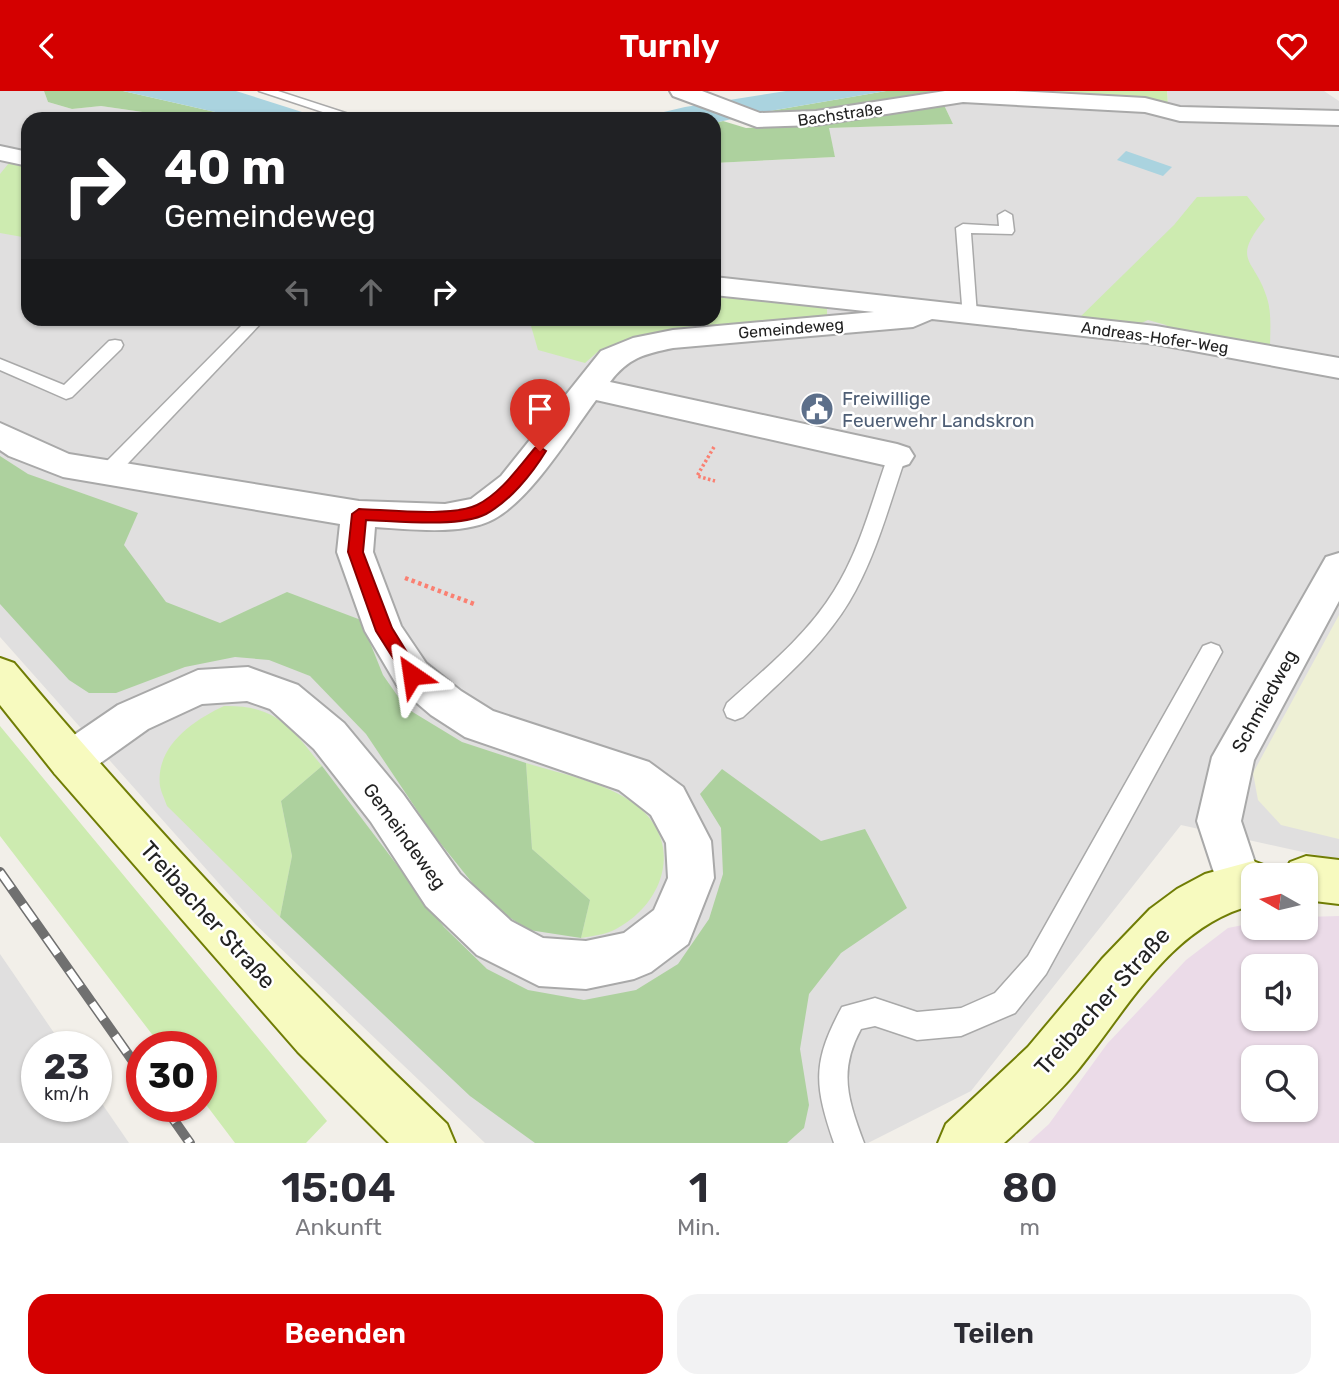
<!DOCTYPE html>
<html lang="de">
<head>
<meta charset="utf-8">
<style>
  body { margin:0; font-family:Rubik,sans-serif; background:#f2f2f3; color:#2b2b33; height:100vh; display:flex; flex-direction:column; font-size:26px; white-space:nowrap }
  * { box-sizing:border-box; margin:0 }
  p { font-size:23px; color:#7c7c81 }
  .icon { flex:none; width:38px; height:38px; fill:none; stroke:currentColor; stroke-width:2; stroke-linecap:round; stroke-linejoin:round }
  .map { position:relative; height:1052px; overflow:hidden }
  .details { display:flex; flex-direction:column; background:#fff; flex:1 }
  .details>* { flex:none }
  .hud { position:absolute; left:21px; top:21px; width:700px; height:214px; border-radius:21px; box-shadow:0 2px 5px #0004; background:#202124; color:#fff; overflow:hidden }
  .needle { width:46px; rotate:278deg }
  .controls { position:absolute; left:1241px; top:772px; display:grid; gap:14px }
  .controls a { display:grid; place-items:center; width:77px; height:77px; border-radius:14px; background:#fff; box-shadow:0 2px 5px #0004; font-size:35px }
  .speed { position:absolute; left:21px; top:940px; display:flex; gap:14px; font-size:35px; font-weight:700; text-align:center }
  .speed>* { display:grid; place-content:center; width:91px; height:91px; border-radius:50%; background:#fff; box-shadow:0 2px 5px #0004; line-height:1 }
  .speed small { font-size:18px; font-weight:400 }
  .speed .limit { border:10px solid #d22; background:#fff; color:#111 }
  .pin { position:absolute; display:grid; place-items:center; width:60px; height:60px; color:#fff; margin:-72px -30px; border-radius:50% 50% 50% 0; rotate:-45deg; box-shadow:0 0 7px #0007 }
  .pin .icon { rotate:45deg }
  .me { position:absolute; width:77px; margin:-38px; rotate:328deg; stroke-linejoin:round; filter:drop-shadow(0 0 5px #0008) }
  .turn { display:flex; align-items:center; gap:24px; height:147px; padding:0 28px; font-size:32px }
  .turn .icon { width:91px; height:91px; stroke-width:2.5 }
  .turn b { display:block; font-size:49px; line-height:60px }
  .lanes { display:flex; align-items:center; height:66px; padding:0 28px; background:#0003; justify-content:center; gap:35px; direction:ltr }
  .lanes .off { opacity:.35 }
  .eta { display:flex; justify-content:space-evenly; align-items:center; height:119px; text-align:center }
  .eta b { font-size:42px; font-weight:600; line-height:49px }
  .primary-button { display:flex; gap:14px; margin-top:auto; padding:14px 28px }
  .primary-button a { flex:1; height:80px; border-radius:21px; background:#d40000; color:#fff; font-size:28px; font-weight:600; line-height:80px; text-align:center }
  .primary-button a+a { background:#f2f2f3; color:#2b2b33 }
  header { display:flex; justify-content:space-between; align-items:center; height:91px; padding:0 28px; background:#d40000; color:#fff; font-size:32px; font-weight:600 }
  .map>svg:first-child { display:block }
  .residential { fill:#e0dfdf }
  .industrial { fill:#ebdbe8; fill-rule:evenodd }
  .farmland { fill:#eef0d5 }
  .grass { fill:#cdebb0 }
  .forest { fill:#add19e }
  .water { fill:#aad3df }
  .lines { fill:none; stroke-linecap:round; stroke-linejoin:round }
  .lane-casing { stroke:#a9a9a9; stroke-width:3 }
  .street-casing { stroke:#a9a9a9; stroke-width:4 }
  .secondary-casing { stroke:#707d05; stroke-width:4 }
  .path-far1 { stroke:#fa8072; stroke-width:3.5; stroke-dasharray:2.5 2.5; stroke-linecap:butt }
  .path { stroke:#fa8072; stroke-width:4.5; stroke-dasharray:3.5 3.5; stroke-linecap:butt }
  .lane { fill:#fff; fill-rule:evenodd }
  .street { fill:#fff; fill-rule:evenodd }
  .secondary { fill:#f7fabf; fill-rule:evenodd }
  .rail-casing { stroke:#707070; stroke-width:10 }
  .rail { stroke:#fff; stroke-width:7; stroke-dasharray:20; stroke-linecap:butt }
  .route { fill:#d40000; stroke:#8a0000; stroke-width:2 }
  .labels { text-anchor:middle; stroke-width:5; stroke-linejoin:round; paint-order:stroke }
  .far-street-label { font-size:16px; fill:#222; stroke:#fff }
  .service-label { font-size:19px; fill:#4e5e75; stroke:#fff; text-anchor:start }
  .street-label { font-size:19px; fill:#222; stroke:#fff }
  .near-street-label { font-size:23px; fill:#222; stroke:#fff }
</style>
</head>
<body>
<header><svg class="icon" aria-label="back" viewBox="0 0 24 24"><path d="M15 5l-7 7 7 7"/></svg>Turnly<svg class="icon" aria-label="heart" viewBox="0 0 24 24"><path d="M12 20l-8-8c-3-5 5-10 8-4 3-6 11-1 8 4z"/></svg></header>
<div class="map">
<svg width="1339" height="1052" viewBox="0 0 1339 1052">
  <rect width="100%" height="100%" fill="#f2efe9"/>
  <g class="residential">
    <path d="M0,0H44L48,11L72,18L101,15L191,28H28V228H714V72L835,66L828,37L953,33L944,14L1003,3L1168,13L1167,0H1324L1339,10V769L1181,734L971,1000L868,1052H485L255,833L0,546Z"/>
    <path d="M0,863L63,955L37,956V1015H96V1004L129,1052H0Z"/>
  </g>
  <path class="industrial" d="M1339,825V1052H1028L1049,1033L1107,953L1186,869L1228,837L1253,832V836H1306V826ZM1253,875H1306V928H1253ZM1253,966H1306V1018H1253Z"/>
  <path class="farmland" d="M1339,524V748L1281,734L1258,709L1253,682Z"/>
  <g class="grass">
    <path d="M996,0H1167L1168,14Z"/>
    <path d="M9,72L28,76V147L0,142V83Z"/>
    <path d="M1247,105L1265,128C1230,171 1255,167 1267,207C1272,222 1270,242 1270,258L1173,241L1166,234L1148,229L1133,236L1075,231L1174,134L1197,106Z"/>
    <path d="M714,200L827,214V229L686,242L620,252L601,258L585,272L538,259L529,228H714Z"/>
    <path d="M224,615C277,614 291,637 322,675L281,710L292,765L280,826L167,715C165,709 161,701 160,695C155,655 194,629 224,615Z"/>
    <path d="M0,635L327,1030L306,1052H235L201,1007V956L161,955L0,745Z"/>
    <path d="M526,672C561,683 606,691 636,714C686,753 663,816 612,840C603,844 591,845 581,847L590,809L532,758Z"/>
  </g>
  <g class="forest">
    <path d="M44,0H123L246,28H191L101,15L72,18L48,11Z"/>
    <path d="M886,0H957L833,20L764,21Z"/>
    <path d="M944,14L953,33L829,37L835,66L714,72V32L723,30L746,37L770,36Z"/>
    <path d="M0,365L28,383L138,422L124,454L166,511L220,532L287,501L361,529L383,584L406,617L462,651L526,672L532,758L590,809L581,847L529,839L490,814L433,743L366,643L310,585L269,569L235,566L185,576L116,602H89L69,589L0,513Z"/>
    <path d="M322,675L444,836L487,878L528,899L584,909L636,899L678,873L709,828L723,783L721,737L700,703L722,678L821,750L865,738L907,817L841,862L809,903L800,958L809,1014L804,1037L787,1052H535L470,1005L280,826L292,765L281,710Z"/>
  </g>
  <g class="water">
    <path d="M123,0H236L324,28H246Z"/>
    <path d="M786,0H886L764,21L714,32V28H634L685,16Z"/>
    <path d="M1126,60L1172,76L1163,85L1117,69Z"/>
  </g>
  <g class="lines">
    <defs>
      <g id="lane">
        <path d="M259,0H278L364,28H344Z"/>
        <path d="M1005,120L1012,124L1014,140L1012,143L971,142L977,224L975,227H963L956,137L963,133L999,135L998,124Z"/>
        <path d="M248,228H265L114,387H100L98,382L100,377Z"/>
        <path d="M115,249L121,250L123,254L121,258L72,306L66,308L0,279V268L64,294L109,250Z"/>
        <path d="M897,359L903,361L906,365C889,414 876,466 849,511C822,556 781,590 743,626L735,629L727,626L724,619L727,612C765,578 807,544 834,500C860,459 872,410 888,365L891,361Z"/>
        <path d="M1211,552L1219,555L1222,561L1046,883L1015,922L961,945L917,949L875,935L861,938C838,980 848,1009 864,1052H834C814,994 812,971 842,916L875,907L917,921L961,917L995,902L1028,865L1203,555Z"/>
      </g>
      <g id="street">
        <path d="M670,0H702L760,22L816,20L945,0H1015L1145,7L1180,16L1339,20V34L1180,30L1145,21L963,11L816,34L757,36L673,5Z"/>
        <path d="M0,55L28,61V75L0,69Z"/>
        <path d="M714,186L1156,235L1339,267V287L1156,253L932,228L913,236L673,257C644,263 628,267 610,291L897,353L909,357L914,365L909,373L897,377L596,309C570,344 532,407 494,428C463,445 410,438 375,436L373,461L401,535L426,572L461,600L493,620L649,671L683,696L711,750L714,787L688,853L651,881L634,888L586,898L539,895L477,864L426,815L371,731L314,658L270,618L247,610L202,613L148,638L85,683L70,689L55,683L49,670L55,657L118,614L198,579L248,576L298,594L344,632L403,703L460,783L511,830L543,847L586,850L624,842L654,819L668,787L666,752L651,724L619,699L465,646L431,624L398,596L365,540L337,461L340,433L63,386L9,365L0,359V332L69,363L359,410L445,413L471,408L501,385L601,260L633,247L673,239L874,221L714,204Z"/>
        <path d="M1339,462V510L1254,669L1241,730L1259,784H1253V810L1239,815L1223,809L1197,730L1212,666L1326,466Z"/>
      </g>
      <g id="secondary">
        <path d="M0,567L14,572C150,734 295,888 447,1033L455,1052H389L298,961L55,683L0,614Z"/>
        <path d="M1306,765L1339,769V813L1306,809V784H1284L1290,771Z"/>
        <path d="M1253,770L1269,776L1273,784H1253V814C1171,834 1127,919 1077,980C1055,1006 1029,1029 1004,1052H938L946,1033L1028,956L1102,868L1150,818L1177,798L1205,783Z"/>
      </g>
    </defs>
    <use href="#lane" class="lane-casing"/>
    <use href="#street" class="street-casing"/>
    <use href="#secondary" class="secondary-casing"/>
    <path class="path-far1" d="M714,356L697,385L715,390"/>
    <path class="path" d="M405,487L474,513"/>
    <use href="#lane" class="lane"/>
    <use href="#street" class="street"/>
    <use href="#secondary" class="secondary"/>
    <defs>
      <g id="rail">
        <path d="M0,781L142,983"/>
        <path d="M164,1015L190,1052"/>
      </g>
    </defs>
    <use href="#rail" class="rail-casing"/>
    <use href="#rail" class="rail"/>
  </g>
  <path class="route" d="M540,356L546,360C532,383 510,410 486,423C458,437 398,430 366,429L363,461L392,537L421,584L418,589H407L376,540L348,461L352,423L359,418C389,419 452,426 477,414C501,402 518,377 535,357Z"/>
  <defs>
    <symbol id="civic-disc" viewBox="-11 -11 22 22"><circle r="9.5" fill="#5c6f8a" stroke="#fff"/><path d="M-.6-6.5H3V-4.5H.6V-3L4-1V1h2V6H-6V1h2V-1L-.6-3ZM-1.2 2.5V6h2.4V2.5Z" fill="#fff"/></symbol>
  </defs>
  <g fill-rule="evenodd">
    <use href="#civic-disc" x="798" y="299" width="38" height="38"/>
  </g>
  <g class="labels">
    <g class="far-street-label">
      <text transform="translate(840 23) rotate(-8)" y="6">Bachstraße</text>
      <text transform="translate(791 237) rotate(-5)" y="6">Gemeindeweg</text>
      <text transform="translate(1155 246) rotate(8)" y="6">Andreas-Hofer-Weg</text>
    </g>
    <g class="service-label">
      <text x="842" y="314">Freiwillige<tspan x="842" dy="22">Feuerwehr Landskron</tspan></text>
    </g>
    <g class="street-label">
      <text transform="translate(1264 610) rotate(-61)" y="7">Schmiedweg</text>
      <text transform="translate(405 745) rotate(54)" y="7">Gemeindeweg</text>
    </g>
    <g class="near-street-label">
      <text transform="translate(208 824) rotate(48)" y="8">Treibacher Straße</text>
      <text transform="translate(1102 910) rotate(-48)" y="8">Treibacher Straße</text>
    </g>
  </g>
</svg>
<div class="controls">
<a><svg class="needle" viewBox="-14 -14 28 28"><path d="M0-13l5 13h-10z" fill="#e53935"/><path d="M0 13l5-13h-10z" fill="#7c7c81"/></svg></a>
<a><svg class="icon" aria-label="sound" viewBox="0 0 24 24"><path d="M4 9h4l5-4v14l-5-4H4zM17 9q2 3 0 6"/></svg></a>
<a><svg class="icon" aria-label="search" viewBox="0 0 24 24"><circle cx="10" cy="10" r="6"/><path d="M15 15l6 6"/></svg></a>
</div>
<div class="speed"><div>23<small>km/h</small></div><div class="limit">30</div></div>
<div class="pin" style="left:540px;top:360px;background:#d93025"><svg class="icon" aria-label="arrive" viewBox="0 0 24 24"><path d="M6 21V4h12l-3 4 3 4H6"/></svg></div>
<svg class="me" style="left:412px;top:584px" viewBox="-20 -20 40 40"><path d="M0-17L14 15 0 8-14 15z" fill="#d40000" stroke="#fff" stroke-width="4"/></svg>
<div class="hud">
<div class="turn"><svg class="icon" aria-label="right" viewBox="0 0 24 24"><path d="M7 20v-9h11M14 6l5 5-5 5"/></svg><div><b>40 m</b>Gemeindeweg</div></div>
<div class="lanes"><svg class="icon off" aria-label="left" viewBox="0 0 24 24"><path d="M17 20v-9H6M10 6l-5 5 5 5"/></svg><svg class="icon off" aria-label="ahead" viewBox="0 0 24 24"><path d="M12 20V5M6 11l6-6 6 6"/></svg><svg class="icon" aria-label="right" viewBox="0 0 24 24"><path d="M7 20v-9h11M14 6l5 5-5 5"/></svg></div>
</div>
</div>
<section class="details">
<div class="eta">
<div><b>15:04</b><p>Ankunft</p></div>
<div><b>1</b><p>Min.</p></div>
<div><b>80</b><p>m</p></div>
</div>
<div class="primary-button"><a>Beenden</a><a>Teilen</a></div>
</section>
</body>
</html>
